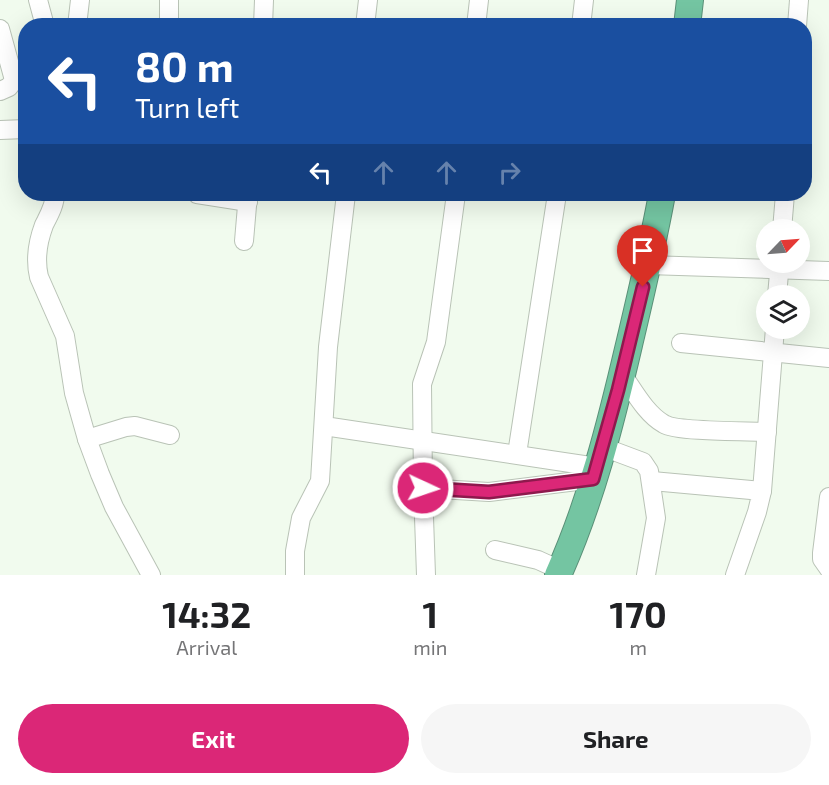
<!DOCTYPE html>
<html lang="en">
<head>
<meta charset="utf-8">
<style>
  body { margin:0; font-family:"Exo 2",sans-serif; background:#f6f6f6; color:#202124; height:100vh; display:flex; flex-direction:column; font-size:22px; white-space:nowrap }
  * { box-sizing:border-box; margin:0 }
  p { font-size:20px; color:#757577 }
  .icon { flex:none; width:33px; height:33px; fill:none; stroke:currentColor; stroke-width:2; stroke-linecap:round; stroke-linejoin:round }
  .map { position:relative; height:575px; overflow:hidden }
  .panel { display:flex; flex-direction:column; background:#fff; flex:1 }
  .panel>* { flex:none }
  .hud { position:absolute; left:18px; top:18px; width:794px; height:183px; border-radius:24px; box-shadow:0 6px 24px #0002; background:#1a4fa0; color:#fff; overflow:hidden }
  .needle { width:39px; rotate:65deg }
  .buttons { position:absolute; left:756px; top:219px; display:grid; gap:12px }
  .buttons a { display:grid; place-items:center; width:54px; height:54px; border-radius:50%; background:#fff; box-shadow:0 6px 24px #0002; font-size:30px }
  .pin { position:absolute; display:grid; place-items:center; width:51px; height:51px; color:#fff; margin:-62px -26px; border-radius:50% 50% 50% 0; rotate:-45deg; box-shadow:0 0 6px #0007 }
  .pin .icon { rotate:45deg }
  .me { position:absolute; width:66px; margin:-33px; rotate:93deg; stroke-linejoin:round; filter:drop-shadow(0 0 4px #0008) }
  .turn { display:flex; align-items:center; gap:21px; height:126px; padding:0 18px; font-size:27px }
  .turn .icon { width:78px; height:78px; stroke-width:2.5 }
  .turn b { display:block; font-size:42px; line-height:51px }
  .lanes { display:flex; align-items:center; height:57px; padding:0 18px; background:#0003; justify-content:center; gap:30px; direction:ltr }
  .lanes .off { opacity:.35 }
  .eta { display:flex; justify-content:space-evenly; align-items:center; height:102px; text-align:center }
  .eta b { font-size:36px; font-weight:700; line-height:42px }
  .button { display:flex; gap:12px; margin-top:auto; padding:12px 18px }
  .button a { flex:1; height:69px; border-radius:36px; background:#db2777; color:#fff; font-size:24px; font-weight:700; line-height:69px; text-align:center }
  .button a+a { background:#f6f6f6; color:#202124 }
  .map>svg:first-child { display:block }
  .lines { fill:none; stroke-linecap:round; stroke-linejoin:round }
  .minor-casing { stroke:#b9c3b6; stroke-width:20 }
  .highway-casing { stroke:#5a9078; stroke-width:28 }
  .minor { stroke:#fff; stroke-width:18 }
  .highway { stroke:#74c5a2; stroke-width:26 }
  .route-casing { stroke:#8e194d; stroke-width:15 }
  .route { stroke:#db2777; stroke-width:10 }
</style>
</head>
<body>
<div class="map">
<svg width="829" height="575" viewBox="0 0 829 575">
  <rect width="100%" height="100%" fill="#f1fbee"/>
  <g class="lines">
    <defs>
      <g id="minor">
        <path d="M38,0L45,26"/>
        <path d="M77,26L80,0"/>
        <path d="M169,26V0"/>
        <path d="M263,26L264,0"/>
        <path d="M365,26L368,0"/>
        <path d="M476,26L479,0"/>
        <path d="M581,26L584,0"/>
        <path d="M797,26L799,0"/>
        <path d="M0,29L14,80L9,87L0,91"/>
        <path d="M0,130L26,129"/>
        <path d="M55,194C55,205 49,215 44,225C38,241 35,260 39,277L65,336L74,393L87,439L100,474L114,507L151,575"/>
        <path d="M197,194L248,202"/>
        <path d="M456,194L436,342L422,384L423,488L489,492L593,479"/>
        <path d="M782,230L785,194"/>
        <path d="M244,241L248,194"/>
        <path d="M648,265L829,271"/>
        <path d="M777,296L780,262"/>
        <path d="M681,343L829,358"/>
        <path d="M622,374C634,391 646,414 664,424C677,432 748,431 767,432"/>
        <path d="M324,426L597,467"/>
        <path d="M87,439L126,427L135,426L170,435"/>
        <path d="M603,447L643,462L649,471L656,518L646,575"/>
        <path d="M517,454L557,194"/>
        <path d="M652,481L762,491L757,512L735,575"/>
        <path d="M423,488L426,575"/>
        <path d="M762,491L775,328"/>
        <path d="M829,497L822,553V559L829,569"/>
        <path d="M495,550L538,560L560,570"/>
        <path d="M295,575V551L301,518L320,481L328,347L346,194"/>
      </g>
      <g id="highway">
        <path d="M687,26L690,0"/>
        <path d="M558,575C591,502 611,422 629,345C641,294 653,244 662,194"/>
      </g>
    </defs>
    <use href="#minor" class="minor-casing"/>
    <use href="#highway" class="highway-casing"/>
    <use href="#minor" class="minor"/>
    <use href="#highway" class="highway"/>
  </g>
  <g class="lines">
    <defs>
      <path id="route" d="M423,488L489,492L593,479L618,390L643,287"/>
    </defs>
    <use href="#route" class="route-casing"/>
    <use href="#route" class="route"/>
  </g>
</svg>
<div class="buttons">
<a><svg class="needle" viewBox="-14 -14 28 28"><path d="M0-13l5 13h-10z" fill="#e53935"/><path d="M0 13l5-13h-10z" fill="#757577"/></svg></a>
<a><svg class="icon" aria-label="layers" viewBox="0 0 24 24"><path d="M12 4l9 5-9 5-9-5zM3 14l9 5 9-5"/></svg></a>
</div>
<div class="pin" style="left:643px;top:287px;background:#d93025"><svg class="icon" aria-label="arrive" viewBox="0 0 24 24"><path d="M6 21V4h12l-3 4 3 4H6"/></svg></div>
<svg class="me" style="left:423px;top:488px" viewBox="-20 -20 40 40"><circle r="17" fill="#db2777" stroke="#fff" stroke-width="3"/><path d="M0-11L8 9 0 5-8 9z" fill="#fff"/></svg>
<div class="hud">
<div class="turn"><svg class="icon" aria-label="left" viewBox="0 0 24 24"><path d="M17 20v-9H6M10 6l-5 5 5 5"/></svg><div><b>80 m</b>Turn left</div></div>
<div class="lanes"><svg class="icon" aria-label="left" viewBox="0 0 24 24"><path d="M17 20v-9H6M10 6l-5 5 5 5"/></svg><svg class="icon off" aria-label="ahead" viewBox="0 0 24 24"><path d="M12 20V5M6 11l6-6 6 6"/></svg><svg class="icon off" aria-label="ahead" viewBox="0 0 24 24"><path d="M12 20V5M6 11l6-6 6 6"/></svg><svg class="icon off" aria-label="right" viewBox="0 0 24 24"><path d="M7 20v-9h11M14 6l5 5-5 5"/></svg></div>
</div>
</div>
<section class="panel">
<div class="eta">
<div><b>14:32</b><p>Arrival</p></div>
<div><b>1</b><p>min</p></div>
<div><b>170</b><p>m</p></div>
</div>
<div class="button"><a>Exit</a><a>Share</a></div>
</section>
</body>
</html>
